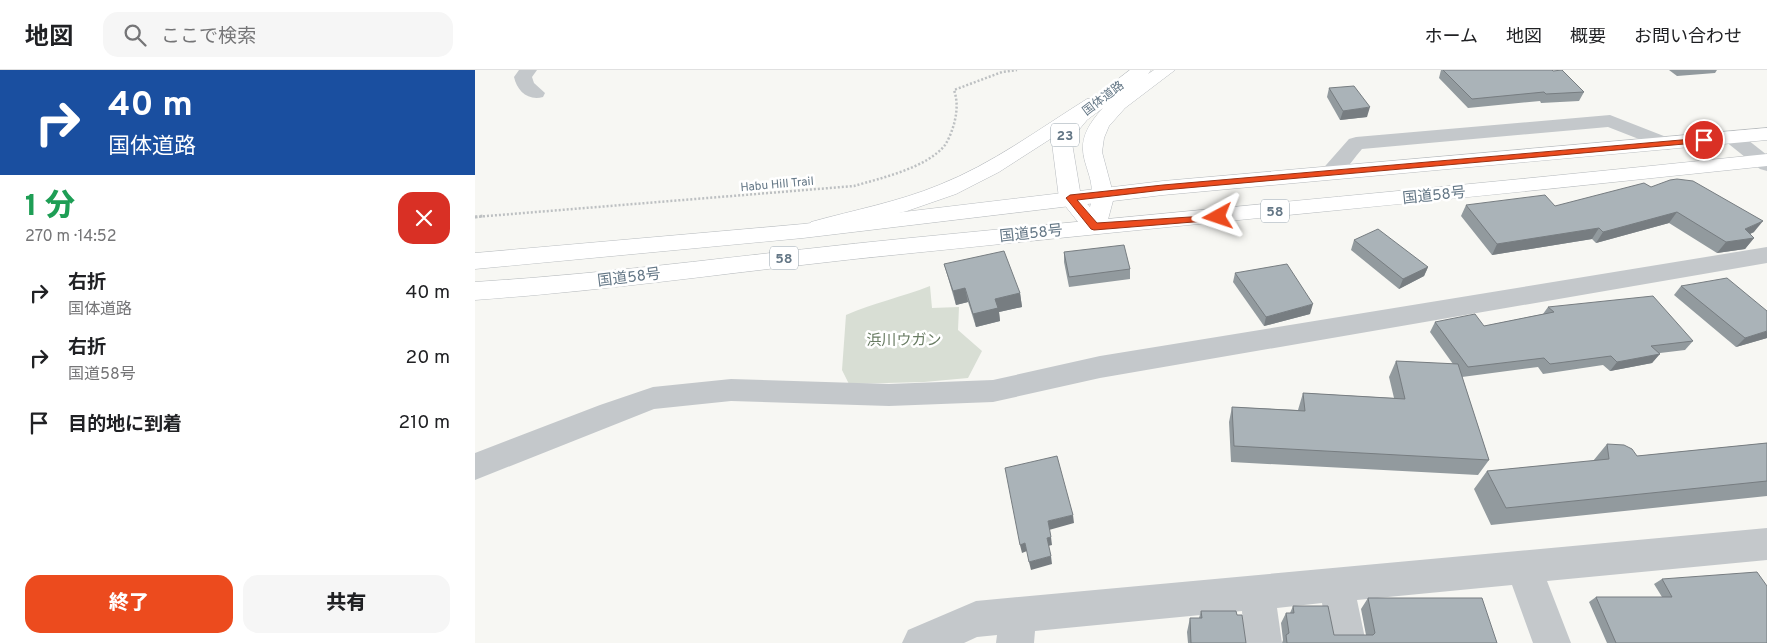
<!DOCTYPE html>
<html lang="ja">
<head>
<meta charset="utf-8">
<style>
  body { margin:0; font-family:Overpass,"Noto Sans JP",sans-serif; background:#f6f6f6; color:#202124; height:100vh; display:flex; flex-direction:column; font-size:19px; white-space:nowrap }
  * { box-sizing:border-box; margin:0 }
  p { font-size:16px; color:#757577 }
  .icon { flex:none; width:28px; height:28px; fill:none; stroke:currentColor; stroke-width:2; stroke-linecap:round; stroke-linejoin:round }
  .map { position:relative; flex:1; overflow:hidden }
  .details { display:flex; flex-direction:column; background:#fff; width:475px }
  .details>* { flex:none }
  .top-card { background:#1a4fa0; color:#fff; overflow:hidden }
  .pin { position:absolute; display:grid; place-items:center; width:42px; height:42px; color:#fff; margin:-21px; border:2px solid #fff; border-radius:50%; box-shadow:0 1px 5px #0007 }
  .me { position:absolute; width:55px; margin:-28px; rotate:265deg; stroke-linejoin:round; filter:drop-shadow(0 0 4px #0008) }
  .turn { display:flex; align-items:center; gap:18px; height:105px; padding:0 25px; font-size:22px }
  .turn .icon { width:65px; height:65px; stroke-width:2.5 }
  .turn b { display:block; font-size:35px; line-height:42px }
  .round { display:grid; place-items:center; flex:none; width:52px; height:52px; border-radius:15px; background:#f6f6f6 }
  .head { display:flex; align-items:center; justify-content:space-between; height:85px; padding:0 25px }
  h1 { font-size:30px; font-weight:800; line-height:38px; color:#1e9e55 }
  .primary-button { display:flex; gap:10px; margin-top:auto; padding:10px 25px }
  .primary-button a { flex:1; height:58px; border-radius:15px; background:#ec4b1e; color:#fff; font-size:20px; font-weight:800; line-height:58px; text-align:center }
  .primary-button a+a { background:#f6f6f6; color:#202124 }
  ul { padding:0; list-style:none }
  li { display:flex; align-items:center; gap:15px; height:65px; padding:0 25px }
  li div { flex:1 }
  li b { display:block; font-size:19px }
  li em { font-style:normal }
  header { display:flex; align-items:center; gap:30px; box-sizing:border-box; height:70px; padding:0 25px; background:#fff; border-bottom:1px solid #e0e0e0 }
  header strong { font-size:24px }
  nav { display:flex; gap:28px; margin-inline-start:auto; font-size:18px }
  .search { width:350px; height:45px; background:#f6f6f6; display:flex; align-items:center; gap:12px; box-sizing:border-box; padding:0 18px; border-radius:15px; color:#757577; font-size:19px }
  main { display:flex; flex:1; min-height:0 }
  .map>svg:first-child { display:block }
  .green { fill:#d8ded4 }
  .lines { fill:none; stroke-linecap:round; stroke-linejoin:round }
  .major-casing { stroke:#b7bbbf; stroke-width:1 }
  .highway-casing { stroke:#b6babd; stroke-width:1 }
  .path-far1 { stroke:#bdc0c2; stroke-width:2.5; stroke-dasharray:2 2; stroke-linecap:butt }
  .path { stroke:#bdc0c2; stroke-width:3; stroke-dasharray:2.5 2.5; stroke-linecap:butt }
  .minor { fill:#c4c8cb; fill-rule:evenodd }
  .major { fill:#fff; fill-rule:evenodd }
  .highway { fill:#fff; fill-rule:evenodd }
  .wall { fill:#929a9e }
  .shaded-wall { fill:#777d81 }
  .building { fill:#aab3b8; stroke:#777d81 }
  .route { fill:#ec4b1e; stroke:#993114 }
  .labels { text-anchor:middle; stroke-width:5; stroke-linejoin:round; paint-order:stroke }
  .far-street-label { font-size:12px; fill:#647786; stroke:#fff }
  .shield { fill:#fff; stroke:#92a0aa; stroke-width:1 }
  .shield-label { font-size:14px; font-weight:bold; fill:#647786 }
  .street-label { font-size:15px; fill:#647786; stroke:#fff }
  .park-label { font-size:15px; fill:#697c63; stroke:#fff }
</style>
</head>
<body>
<header>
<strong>地図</strong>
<div class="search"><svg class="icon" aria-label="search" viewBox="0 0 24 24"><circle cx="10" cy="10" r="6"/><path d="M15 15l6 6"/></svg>ここで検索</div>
<nav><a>ホーム</a><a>地図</a><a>概要</a><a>お問い合わせ</a></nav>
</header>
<main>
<section class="details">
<div class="top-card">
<div class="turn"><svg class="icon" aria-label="right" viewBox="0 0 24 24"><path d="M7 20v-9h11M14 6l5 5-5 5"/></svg><div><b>40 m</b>国体道路</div></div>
</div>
<div class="head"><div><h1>1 分</h1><p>270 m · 14:52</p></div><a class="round" style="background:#d93025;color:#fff"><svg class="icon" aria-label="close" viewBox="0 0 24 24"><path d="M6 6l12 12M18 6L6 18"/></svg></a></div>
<ul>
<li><svg class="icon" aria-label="right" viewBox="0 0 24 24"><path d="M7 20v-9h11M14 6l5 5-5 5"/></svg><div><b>右折</b><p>国体道路</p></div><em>40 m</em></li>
<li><svg class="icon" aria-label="right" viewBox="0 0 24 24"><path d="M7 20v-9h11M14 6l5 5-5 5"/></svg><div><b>右折</b><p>国道58号</p></div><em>20 m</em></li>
<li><svg class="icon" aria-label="arrive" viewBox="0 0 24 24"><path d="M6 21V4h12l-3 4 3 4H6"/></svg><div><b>目的地に到着</b></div><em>210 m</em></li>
</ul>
<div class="primary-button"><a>終了</a><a>共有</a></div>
</section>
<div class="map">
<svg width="1292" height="573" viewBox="0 0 1292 573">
  <rect width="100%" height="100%" fill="#f7f7f3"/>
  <path class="green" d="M455,216L457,238L484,237L483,260L507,281L493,308L449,312L374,314L367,300L371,245C398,233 427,227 455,216Z"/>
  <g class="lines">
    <defs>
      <path id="major" d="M655,0H676L673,4L679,0H700L650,38L634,56L629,68L627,82L639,127L631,157L627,162L619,164L611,162L584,128L577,73L580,66L524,102L481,124L432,141L344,164L336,162L332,157L336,152C379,140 423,132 464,115C517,94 564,59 612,29L618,28ZM628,38C585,84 626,97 615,137L606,127L597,73L602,62L612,50Z"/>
      <g id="highway">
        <path d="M1292,58V70L688,125L328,168L0,199V183L328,154L688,111Z"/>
        <path d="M1292,84V96C1004,127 716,154 428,184C285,198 143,220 0,230V212C145,203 290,182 435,168C721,140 1006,114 1292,84Z"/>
      </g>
    </defs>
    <use href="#major" class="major-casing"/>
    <use href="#highway" class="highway-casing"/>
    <path class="path-far1" d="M0,147L379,116C406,108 452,98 470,75C474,69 477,61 479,54C482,42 483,32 479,20L527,2L542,0"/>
    <path class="path" d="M0,147L8,146"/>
    <g class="minor">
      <path d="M44,0H62L57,7L59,13L70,23L68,27C53,31 42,21 39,7Z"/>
      <path d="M1135,45L1199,70L1202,74L1199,78L1192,80L1133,57L887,79C876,91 866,112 847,108L844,103L874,69L881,67Z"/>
      <path d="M1257,61L1264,63L1292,85V101L1285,99L1250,71L1247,67L1250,63Z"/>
      <path d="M1292,177V193L625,308L518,332L414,336L256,331L179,339L0,410V383L125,335L178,317L256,309L414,314L518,310L625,286Z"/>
      <path d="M1292,458V490L1072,511L1096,573H1058L1037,515L882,530L891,573H853L847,533L802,538L807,573H769L767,541L560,561L559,573H521L522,565L502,567L489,573H427L433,560L501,531Z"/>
    </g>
    <use href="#major" class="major"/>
    <use href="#highway" class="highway"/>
  </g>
  <g class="wall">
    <path d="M966,0H1077L1109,22L1104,31L1066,33L1065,31L993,38L964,8Z"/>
    <path d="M1194,0H1242L1240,3L1202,6Z"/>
    <path d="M854,18L892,47L865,50L852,27Z"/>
    <path d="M1176,117L1279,162L1275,164L1279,168L1270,179L1242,183L1194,153L1121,173L1117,169L1017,185L986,146L991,135L1080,136Z"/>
    <path d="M879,170L953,197L949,206L924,219L876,180Z"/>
    <path d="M589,182L655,199V209L594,217L589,192Z"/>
    <path d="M469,194L545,223L547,237L524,242L525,251L501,257L493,232L481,235Z"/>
    <path d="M760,203L835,244L789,256L758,212Z"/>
    <path d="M1206,216L1292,268L1261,277L1199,225Z"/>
    <path d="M1073,237L1218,271L1210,280L1185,283L1177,293L1135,301L1128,295L1068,304L1063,297L987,307L1014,390L1003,405L756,392L754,352L757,337L823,340L828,323L919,328L914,307L921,291L978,294L955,262L960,252L1009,256L1068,244Z"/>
    <path d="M1292,373V426L1016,455L999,419L1012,401L1118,391L1132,374L1162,386Z"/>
    <path d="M1187,509L1292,573H1132L1114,532L1121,527H1187L1179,514Z"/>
    <path d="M893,528L1022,573H807L808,570L806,553L811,543H815L818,536L859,565H891L886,539Z"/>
    <path d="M726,541L762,545L771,573H713L712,562L715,548H724Z"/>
  </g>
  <g class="shaded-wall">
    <path d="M895,37L892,47L865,50L868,41Z"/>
    <path d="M1202,142L1194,153L1121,173L1128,162Z"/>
    <path d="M1288,151L1279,162L1260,171L1270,159Z"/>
    <path d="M1124,158L1117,169L1017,185L1022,174Z"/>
    <path d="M1279,168L1270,179L1242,183L1251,172Z"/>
    <path d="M953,197L949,206L924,219L928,209Z"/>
    <path d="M490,218L493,232L481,235L478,221Z"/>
    <path d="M545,223L547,237L524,242L525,251L501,257L498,244L520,229Z"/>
    <path d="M838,234L835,244L789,256L791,247Z"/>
    <path d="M1292,261V268L1261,277L1270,268Z"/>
    <path d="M1185,284L1177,293L1135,301L1142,292Z"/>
    <path d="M598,445L599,453L574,460L573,451Z"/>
    <path d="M576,467L577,475L573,476L572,468Z"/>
    <path d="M550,473L552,481L547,483L545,475Z"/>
    <path d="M576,486L577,494L556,500L554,492Z"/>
  </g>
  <g class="building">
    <path d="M968,0H1077L1078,1L1087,0L1109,22L1071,24L1069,22L997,29Z"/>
    <path d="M879,16L895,37L868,41L854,18Z"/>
    <path d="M1202,109L1218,111L1288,151L1270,159L1279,168L1251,172L1202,142L1128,162L1124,158L1022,174L991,135L1070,125L1080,136L1169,113L1176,117L1195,110Z"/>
    <path d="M903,159L953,197L928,209L879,170Z"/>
    <path d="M649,175L655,199L594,207L589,182Z"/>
    <path d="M529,181L545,223L520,229L523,238L498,244L490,218L478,221L469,194Z"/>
    <path d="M812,194L838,234L791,247L760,203Z"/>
    <path d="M1252,208L1292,241V261L1270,268L1206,216Z"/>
    <path d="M1178,226L1218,271L1176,276L1185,284L1142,292L1136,286L1075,294L1069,288L993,297L960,252L1000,244L1009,256L1079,242L1073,237Z"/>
    <path d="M921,291L983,294L1014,390L759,376L757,337L830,341L828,323L930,329Z"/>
    <path d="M1292,373V411L1031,438L1012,401L1134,389L1132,374L1149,375L1157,379L1162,386Z"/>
    <path d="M582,386L598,445L573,451L576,467L572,468L576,486L554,492L550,473L545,475L530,398Z"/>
    <path d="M1282,502L1292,516V573H1141L1121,527H1197L1187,509Z"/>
    <path d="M893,528H1007L1022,573H812L811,565L814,563L811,543H819L818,536H853L859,565H898L900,563Z"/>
    <path d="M726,541H761L762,545H767L771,573H716L715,548H727Z"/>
  </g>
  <path class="route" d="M1229,68L1233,70L1232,72L688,120L602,130L622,153L746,145V149L743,150L619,160L616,159L591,128L595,125L688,115Z"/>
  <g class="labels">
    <g class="far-street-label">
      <text transform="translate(628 28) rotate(-37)" y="4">国体道路</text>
      <text transform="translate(302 114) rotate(-5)" y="4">Habu Hill Trail</text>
    </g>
    <g class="shield">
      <rect x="576" y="53.5" width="28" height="23" rx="4"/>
      <rect x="786" y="129.5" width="28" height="23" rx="4"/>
      <rect x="295" y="176.5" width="28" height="23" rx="4"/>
    </g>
    <g class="shield-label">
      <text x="590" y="70">23</text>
      <text x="800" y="146">58</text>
      <text x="309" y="193">58</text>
    </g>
    <g class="street-label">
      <text transform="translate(959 125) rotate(-6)" y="5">国道58号</text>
      <text transform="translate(556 163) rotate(-6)" y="5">国道58号</text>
      <text transform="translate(154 207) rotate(-7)" y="5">国道58号</text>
    </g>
    <g class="park-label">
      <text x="429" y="275">浜川ウガン</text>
    </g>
  </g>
</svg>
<div class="pin" style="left:1229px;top:70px;background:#d93025"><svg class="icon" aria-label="arrive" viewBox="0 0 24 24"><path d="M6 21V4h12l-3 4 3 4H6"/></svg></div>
<svg class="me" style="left:743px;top:147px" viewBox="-20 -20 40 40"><path d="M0-17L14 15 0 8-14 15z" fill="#ec4b1e" stroke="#fff" stroke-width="4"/></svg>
</div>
</main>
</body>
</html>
